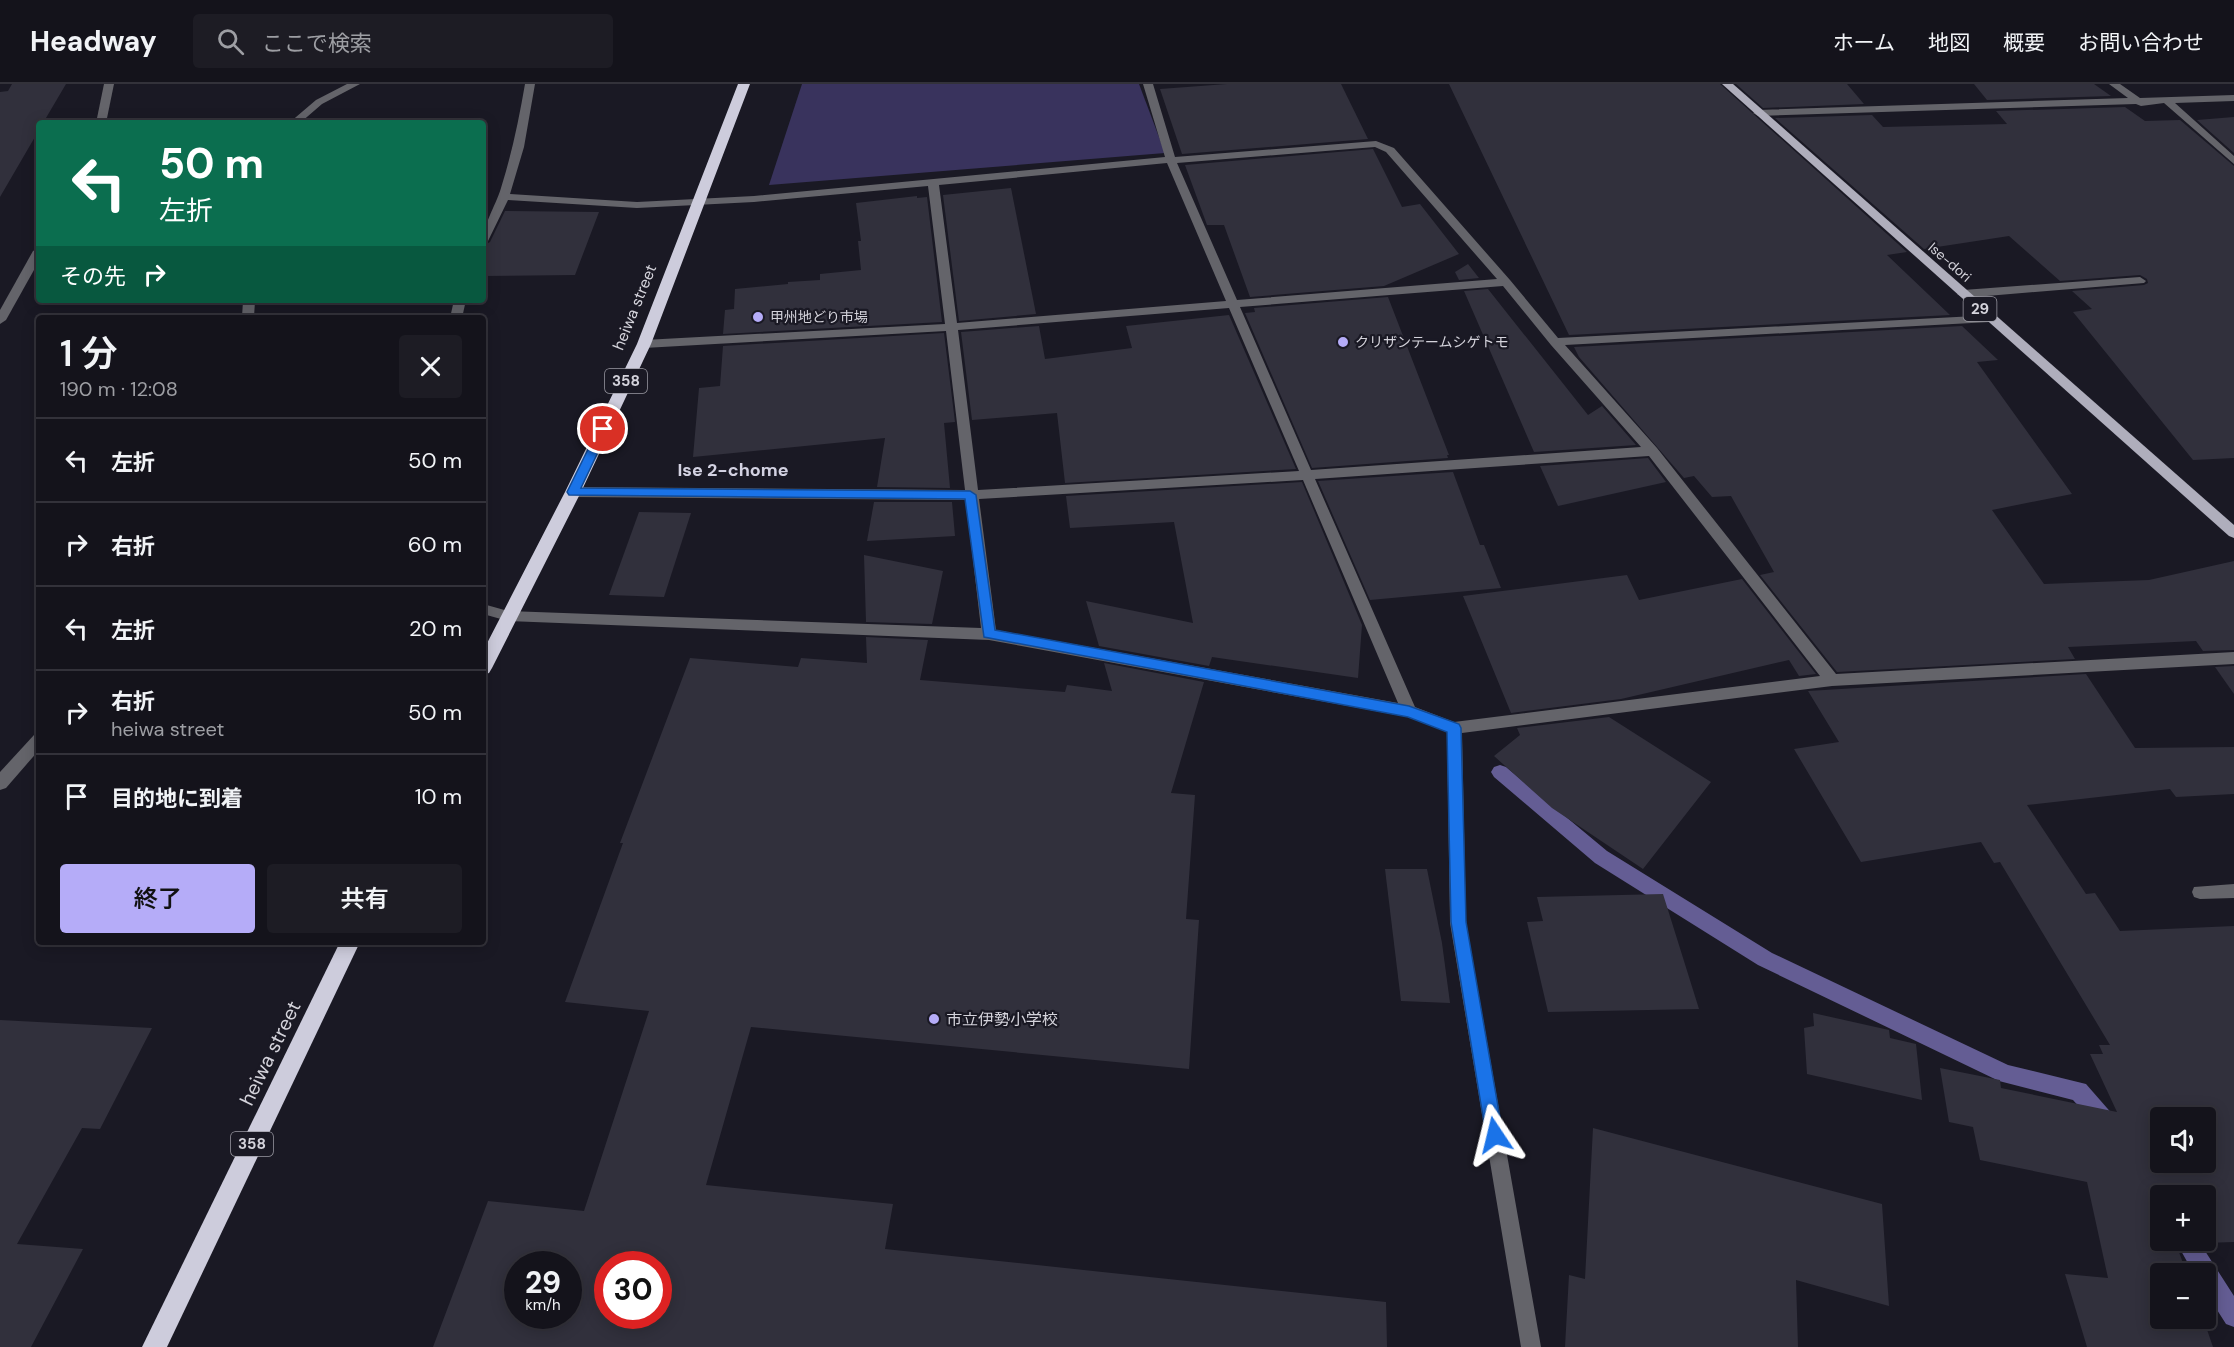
<!DOCTYPE html>
<html lang="ja">
<head>
<meta charset="utf-8">
<style>
  body { margin:0; font-family:"DM Sans","Noto Sans JP",sans-serif; background:#1d1c24; color:#f1f3f6; height:100vh; display:flex; flex-direction:column; font-size:22px; white-space:nowrap }
  * { box-sizing:border-box; margin:0 }
  p { font-size:20px; color:#9d9ea3 }
  .icon { flex:none; width:33px; height:33px; fill:none; stroke:currentColor; stroke-width:2; stroke-linecap:round; stroke-linejoin:round }
  .map { position:relative; flex:1; overflow:hidden }
  .drawer { position:absolute; left:36px; top:231px; width:450px; height:630px; display:flex; flex-direction:column; background:#14131b; border-radius:6px; box-shadow:0 3px 15px #0003,0 0 0 2px #33323a }
  .drawer>* { flex:none }
  .guide { position:absolute; left:36px; top:36px; width:450px; height:183px; border-radius:6px; box-shadow:0 3px 15px #0003,0 0 0 2px #33323a; background:#0b6e4f; color:#fff; overflow:hidden }
  .tools { position:absolute; left:2150px; top:1023px; display:grid; gap:12px }
  .tools a { display:grid; place-items:center; width:66px; height:66px; border-radius:6px; background:#14131b; box-shadow:0 3px 15px #0003,0 0 0 2px #33323a; font-size:30px }
  .speed { position:absolute; left:504px; top:1167px; display:flex; gap:12px; font-size:30px; font-weight:700; text-align:center }
  .speed>* { display:grid; place-content:center; width:78px; height:78px; border-radius:50%; background:#14131b; box-shadow:0 3px 15px #0003,0 0 0 2px #33323a; line-height:1 }
  .speed small { font-size:15px; font-weight:400 }
  .speed .limit { border:9px solid #d22; background:#fff; color:#111 }
  .pin { position:absolute; display:grid; place-items:center; width:51px; height:51px; color:#fff; margin:-26px; border:3px solid #fff; border-radius:50%; box-shadow:0 2px 6px #0007 }
  .me { position:absolute; width:66px; margin:-33px; rotate:350deg; stroke-linejoin:round; filter:drop-shadow(0 0 4px #0008) }
  .turn { display:flex; align-items:center; gap:21px; height:126px; padding:0 24px; font-size:27px }
  .turn .icon { width:78px; height:78px; stroke-width:2.5 }
  .turn b { display:block; font-size:42px; line-height:51px }
  .then { display:flex; align-items:center; height:57px; padding:0 24px; background:#0003; gap:12px; font-size:22px }
  .round { display:grid; place-items:center; flex:none; width:63px; height:63px; border-radius:6px; background:#1d1c24 }
  .overview { display:flex; align-items:center; justify-content:space-between; height:102px; padding:0 24px }
  h1 { font-size:36px; font-weight:600; line-height:45px }
  .button { display:flex; gap:12px; margin-top:auto; padding:12px 24px }
  .button a { flex:1; height:69px; border-radius:6px; background:#b5acf8; color:#111; font-size:24px; font-weight:600; line-height:69px; text-align:center }
  .button a+a { background:#1d1c24; color:#f1f3f6 }
  ul { padding:0; list-style:none }
  li { display:flex; align-items:center; gap:18px; height:84px; padding:0 24px; border-top:2px solid #33323a }
  li div { flex:1 }
  li b { display:block; font-size:22px }
  li em { font-style:normal }
  header { display:flex; align-items:center; gap:36px; box-sizing:border-box; height:84px; padding:0 30px; background:#14131b; border-bottom:2px solid #33323a }
  header strong { font-size:28px }
  nav { display:flex; gap:33px; margin-inline-start:auto; font-size:21px }
  .search { width:420px; height:54px; background:#1d1c24; display:flex; align-items:center; gap:15px; box-sizing:border-box; padding:0 21px; border-radius:6px; color:#9d9ea3; font-size:22px }
  .map>svg:first-child { display:block }
  .green { fill:#39335d }
  .lines { fill:none; stroke-linecap:round; stroke-linejoin:round }
  .stream { fill:#645d94; fill-rule:evenodd }
  .building { fill:#31303c; fill-rule:evenodd }
  .minor { fill:#64646a; fill-rule:evenodd }
  .major { fill:#afaebc; fill-rule:evenodd }
  .highway { fill:#cdccdc; fill-rule:evenodd }
  .route { fill:#1a73e8; stroke:#114b97; stroke-width:1.5 }
  .poi-dot { fill:#b5acf8; stroke:#1a1924; stroke-width:2 }
  .labels { text-anchor:middle; stroke-width:4.5; stroke-linejoin:round; paint-order:stroke }
  .far-street-label { font-size:14px; fill:#d4d3db; stroke:#1a1924 }
  .far-poi-label { font-size:14px; fill:#d4d3db; stroke:#1a1924; text-anchor:start }
  .shield { fill:#1a1924; stroke:#9c9ba4; stroke-width:1.5 }
  .shield-label { font-size:15px; font-weight:bold; fill:#d4d3db }
  .street-label { font-size:16px; fill:#d4d3db; stroke:#1a1924 }
  .poi-label { font-size:16px; fill:#d4d3db; stroke:#1a1924; text-anchor:start }
  .neighbourhood-label { font-size:18px; font-weight:bold; fill:#d3d2e2; stroke:#1a1924 }
  .near-street-label { font-size:20px; fill:#d4d3db; stroke:#1a1924 }
</style>
</head>
<body>
<header>
<strong>Headway</strong>
<div class="search"><svg class="icon" aria-label="search" viewBox="0 0 24 24"><circle cx="10" cy="10" r="6"/><path d="M15 15l6 6"/></svg>ここで検索</div>
<nav><a>ホーム</a><a>地図</a><a>概要</a><a>お問い合わせ</a></nav>
</header>
<div class="map">
<svg width="2234" height="1263" viewBox="0 0 2234 1263">
  <rect width="100%" height="100%" fill="#1a1924"/>
  <path class="green" d="M802,0H1139L1165,69L769,101Z"/>
  <g class="lines">
    <g class="stream">
      <path d="M1500,681L1506,683L1607,767L1772,869L2008,981L2086,1000L2114,1032L2117,1039L2114,1046L2107,1049L2100,1046L2073,1016L1999,997L1758,881L1595,779L1494,693L1491,688L1494,683Z"/>
      <path d="M2175,1156H2198L2234,1212V1243L2226,1240L2205,1207V1190H2194Z"/>
    </g>
  </g>
  <g class="building">
    <path d="M12,0H66L43,39H39V46L0,113V8L8,7Z"/>
    <path d="M1227,0H1341L1368,55L1182,70L1160,5Z"/>
    <path d="M1449,0H1720L1907,168L1887,171L1950,231L1569,251Z"/>
    <path d="M1736,0H1847L1864,20L1763,24Z"/>
    <path d="M1974,0H2094L2111,12L1987,16Z"/>
    <path d="M2125,23L2145,37L2180,36L2234,82V374L2193,376L2073,228L2092,225L2072,207L2144,201L2148,199L2147,195L2140,191L2060,197L2009,152L1924,165L1775,34L1872,31L1883,43L2007,40L1996,27Z"/>
    <path d="M2234,33V69L2197,36Z"/>
    <path d="M1373,65L1402,123L1420,120L1459,170L1384,202L1250,213L1224,141H1207L1185,81Z"/>
    <path d="M1011,104L1036,230L959,237L943,111Z"/>
    <path d="M917,112V114L927,113L942,238L723,250L725,226L734,225L735,205L788,200V198L820,196V190L861,186L858,157H861L856,119Z"/>
    <path d="M505,127L599,128L575,191L483,192V162L490,158Z"/>
    <path d="M1468,180L1479,194L1459,196L1455,188Z"/>
    <path d="M1488,205L1588,331L1602,322L1636,361L1534,368L1464,207Z"/>
    <path d="M1388,213L1449,371H1447L1448,374L1312,384L1245,229L1255,228L1254,224Z"/>
    <path d="M1229,231L1296,385L1065,399L1057,329L972,336L961,248L1039,242L1045,275L1132,264L1126,242Z"/>
    <path d="M1962,242L1998,276L1977,278L2072,410L1992,426L2044,500L2149,496L2234,477V566L2203,567L2196,557L2068,563L2075,575L1837,588L1760,491L1774,488L1731,412L1712,413L1694,392L1684,394L1579,273L1574,263Z"/>
    <path d="M944,249L955,338L944,339L950,404L877,403L885,354L693,373L699,304L720,302L723,262Z"/>
    <path d="M1648,374L1666,398L1558,422L1540,382Z"/>
    <path d="M1453,388L1480,461H1484L1501,504L1370,516L1318,397Z"/>
    <path d="M1302,398L1362,541L1358,594L1212,573L1209,582L1099,562L1086,517L1193,539L1174,438L1070,444L1066,412Z"/>
    <path d="M874,418H952L955,452L867,457Z"/>
    <path d="M639,428L691,429L664,513L609,511Z"/>
    <path d="M864,471L943,487L932,540L866,538Z"/>
    <path d="M1627,491L1639,516L1742,495L1816,590L1799,592L1789,576L1621,615L1511,629L1463,512Z"/>
    <path d="M866,553L928,556L920,596L1065,608L1067,601L1112,607L1104,579L1204,598L1171,709L1195,711L1186,835L1199,836L1189,985L751,943L706,1101L893,1120L885,1165L1386,1218L1387,1263H433L488,1117L584,1127L649,927L565,918L623,759H620L690,574L798,583L801,574L867,579ZM518,1180H568V1232H518ZM608,1180H658V1232H608Z"/>
    <path d="M2234,582V610L2215,583Z"/>
    <path d="M2086,590L2135,664L2234,663V710L2176,713L2170,705L2027,721L2086,810L2095,809L2120,847L2234,842V1158L2176,1160L2187,1190H2160V1234H2203L2213,1263H2087L2065,1190L2108,1194L2087,1098L1980,1076L1973,1043L1949,1038L1940,984L2000,996L2001,1004L2117,1028L2090,970H2103L2099,961H2110L2000,778L1994,779L1981,758L1861,778L1794,665L1839,658L1808,607ZM2160,1034H2205V1078H2160ZM2160,1112H2205V1156H2160Z"/>
    <path d="M1609,633L1711,698L1643,785L1552,724L1494,672L1520,651L1517,644Z"/>
    <path d="M1385,785H1427L1442,859L1450,919L1401,917Z"/>
    <path d="M1663,810L1699,925L1548,928L1527,838L1543,837L1537,813Z"/>
    <path d="M1813,929L1889,946L1890,954L1916,960L1922,1016L1807,990L1804,944L1814,942Z"/>
    <path d="M0,936L152,944L100,1045L82,1044L17,1160L83,1165L31,1263H0Z"/>
    <path d="M1593,1044L1882,1120L1889,1222L1796,1196L1798,1263H1565L1569,1191L1585,1195Z"/>
  </g>
  <g class="lines">
    <g class="minor">
      <path d="M104,0H114L106,39H96Z"/>
      <path d="M347,0H360L322,20L300,39H289L316,16Z"/>
      <path d="M525,0H535L524,63L510,110L637,118L754,112L1165,73L1143,0H1153L1175,73L1376,57L1394,64L1510,196L1558,254L1994,231V237L1990,238L1565,261L1657,364L1836,590L2234,568V580L1832,602L1462,649L1466,839L1541,1263H1521L1450,839L1447,648L1408,633L989,556L508,537L483,530V520L508,527L981,544L966,416L573,413L566,408L573,403L965,406L946,247L644,264L638,260L644,256L945,240L928,102L754,118L637,124L508,116L488,157L483,160C483,139 495,124 501,104C512,69 519,35 525,0ZM1375,63L1386,68L1497,195L1237,216L1177,79ZM1167,79L1226,217L957,239L939,101ZM1503,202L1551,261L1641,363L1311,386L1240,223ZM1229,224L1299,387L978,406L958,246ZM1649,372L1820,592L1454,638L1415,623L1315,395ZM1303,396L1398,619L996,546L979,415Z"/>
      <path d="M2109,0H2120L2140,14L2234,11V17L2175,19L2234,72V80L2164,19L2141,22L2136,20L1758,32L1753,29L1758,26L2128,14Z"/>
      <path d="M39,164V177L6,236L0,240V226L33,167Z"/>
      <path d="M2140,193L2146,197L2144,199L1963,214L1957,210L1963,206Z"/>
      <path d="M243,216H255L254,234H242Z"/>
      <path d="M454,216H466L462,234H450Z"/>
      <path d="M39,649V666L6,704L0,706V688L34,651Z"/>
      <path d="M2234,800V814L2200,815L2194,813L2192,808L2194,803Z"/>
    </g>
    <path class="major" d="M1722,0H1733L2234,441V454L2229,452Z"/>
    <g class="highway">
      <path d="M738,0H750L651,260L581,408L492,584L489,589L483,591V567L565,408L637,260Z"/>
      <path d="M340,858H360L167,1263H142Z"/>
    </g>
  </g>
  <path class="route" d="M603,341L609,345L581,404L970,407L976,411L995,546L1409,622L1459,640L1461,644L1466,838L1503,1051L1501,1057L1495,1059L1489,1057L1486,1051L1451,838L1447,648L1408,633L984,553L965,415L569,411L567,408L598,345Z"/>
  <g class="poi-dot">
    <circle cx="758" cy="233" r="6"/>
    <circle cx="1343" cy="258" r="6"/>
    <circle cx="934" cy="935" r="6"/>
  </g>
  <g class="labels">
    <g class="far-street-label">
      <text transform="translate(1950 178) rotate(41)" y="5">Ise-dori</text>
    </g>
    <g class="far-poi-label">
      <text x="770" y="238">甲州地どり市場</text>
      <text x="1355" y="263">クリザンテームシゲトモ</text>
    </g>
    <g class="shield">
      <rect x="1963.5" y="213" width="33" height="24" rx="4.5"/>
      <rect x="605" y="285" width="42" height="24" rx="4.5"/>
      <rect x="231" y="1048" width="42" height="24" rx="4.5"/>
    </g>
    <g class="shield-label">
      <text x="1980" y="230">29</text>
      <text x="626" y="302">358</text>
      <text x="252" y="1065">358</text>
    </g>
    <g class="street-label">
      <text transform="translate(634 223) rotate(-68)" y="6">heiwa street</text>
    </g>
    <g class="poi-label">
      <text x="946" y="941">市立伊勢小学校</text>
    </g>
    <g class="neighbourhood-label">
      <text x="733" y="392">Ise 2-chome</text>
    </g>
    <g class="near-street-label">
      <text transform="translate(270 969) rotate(-64)" y="7">heiwa street</text>
    </g>
  </g>
</svg>
<div class="tools">
<a><svg class="icon" aria-label="sound" viewBox="0 0 24 24"><path d="M4 9h4l5-4v14l-5-4H4zM17 9q2 3 0 6"/></svg></a>
<a>+</a>
<a>−</a>
</div>
<div class="speed"><div>29<small>km/h</small></div><div class="limit">30</div></div>
<div class="pin" style="left:603px;top:345px;background:#d93025"><svg class="icon" aria-label="arrive" viewBox="0 0 24 24"><path d="M6 21V4h12l-3 4 3 4H6"/></svg></div>
<svg class="me" style="left:1495px;top:1051px" viewBox="-20 -20 40 40"><path d="M0-17L14 15 0 8-14 15z" fill="#1a73e8" stroke="#fff" stroke-width="4"/></svg>
<div class="guide">
<div class="turn"><svg class="icon" aria-label="left" viewBox="0 0 24 24"><path d="M17 20v-9H6M10 6l-5 5 5 5"/></svg><div><b>50 m</b>左折</div></div>
<div class="then">その先<svg class="icon" aria-label="right" viewBox="0 0 24 24"><path d="M7 20v-9h11M14 6l5 5-5 5"/></svg></div>
</div>
<section class="drawer">
<div class="overview"><div><h1>1 分</h1><p>190 m · 12:08</p></div><a class="round"><svg class="icon" aria-label="close" viewBox="0 0 24 24"><path d="M6 6l12 12M18 6L6 18"/></svg></a></div>
<ul>
<li><svg class="icon" aria-label="left" viewBox="0 0 24 24"><path d="M17 20v-9H6M10 6l-5 5 5 5"/></svg><div><b>左折</b></div><em>50 m</em></li>
<li><svg class="icon" aria-label="right" viewBox="0 0 24 24"><path d="M7 20v-9h11M14 6l5 5-5 5"/></svg><div><b>右折</b></div><em>60 m</em></li>
<li><svg class="icon" aria-label="left" viewBox="0 0 24 24"><path d="M17 20v-9H6M10 6l-5 5 5 5"/></svg><div><b>左折</b></div><em>20 m</em></li>
<li><svg class="icon" aria-label="right" viewBox="0 0 24 24"><path d="M7 20v-9h11M14 6l5 5-5 5"/></svg><div><b>右折</b><p>heiwa street</p></div><em>50 m</em></li>
<li><svg class="icon" aria-label="arrive" viewBox="0 0 24 24"><path d="M6 21V4h12l-3 4 3 4H6"/></svg><div><b>目的地に到着</b></div><em>10 m</em></li>
</ul>
<div class="button"><a>終了</a><a>共有</a></div>
</section>
</div>
</body>
</html>
